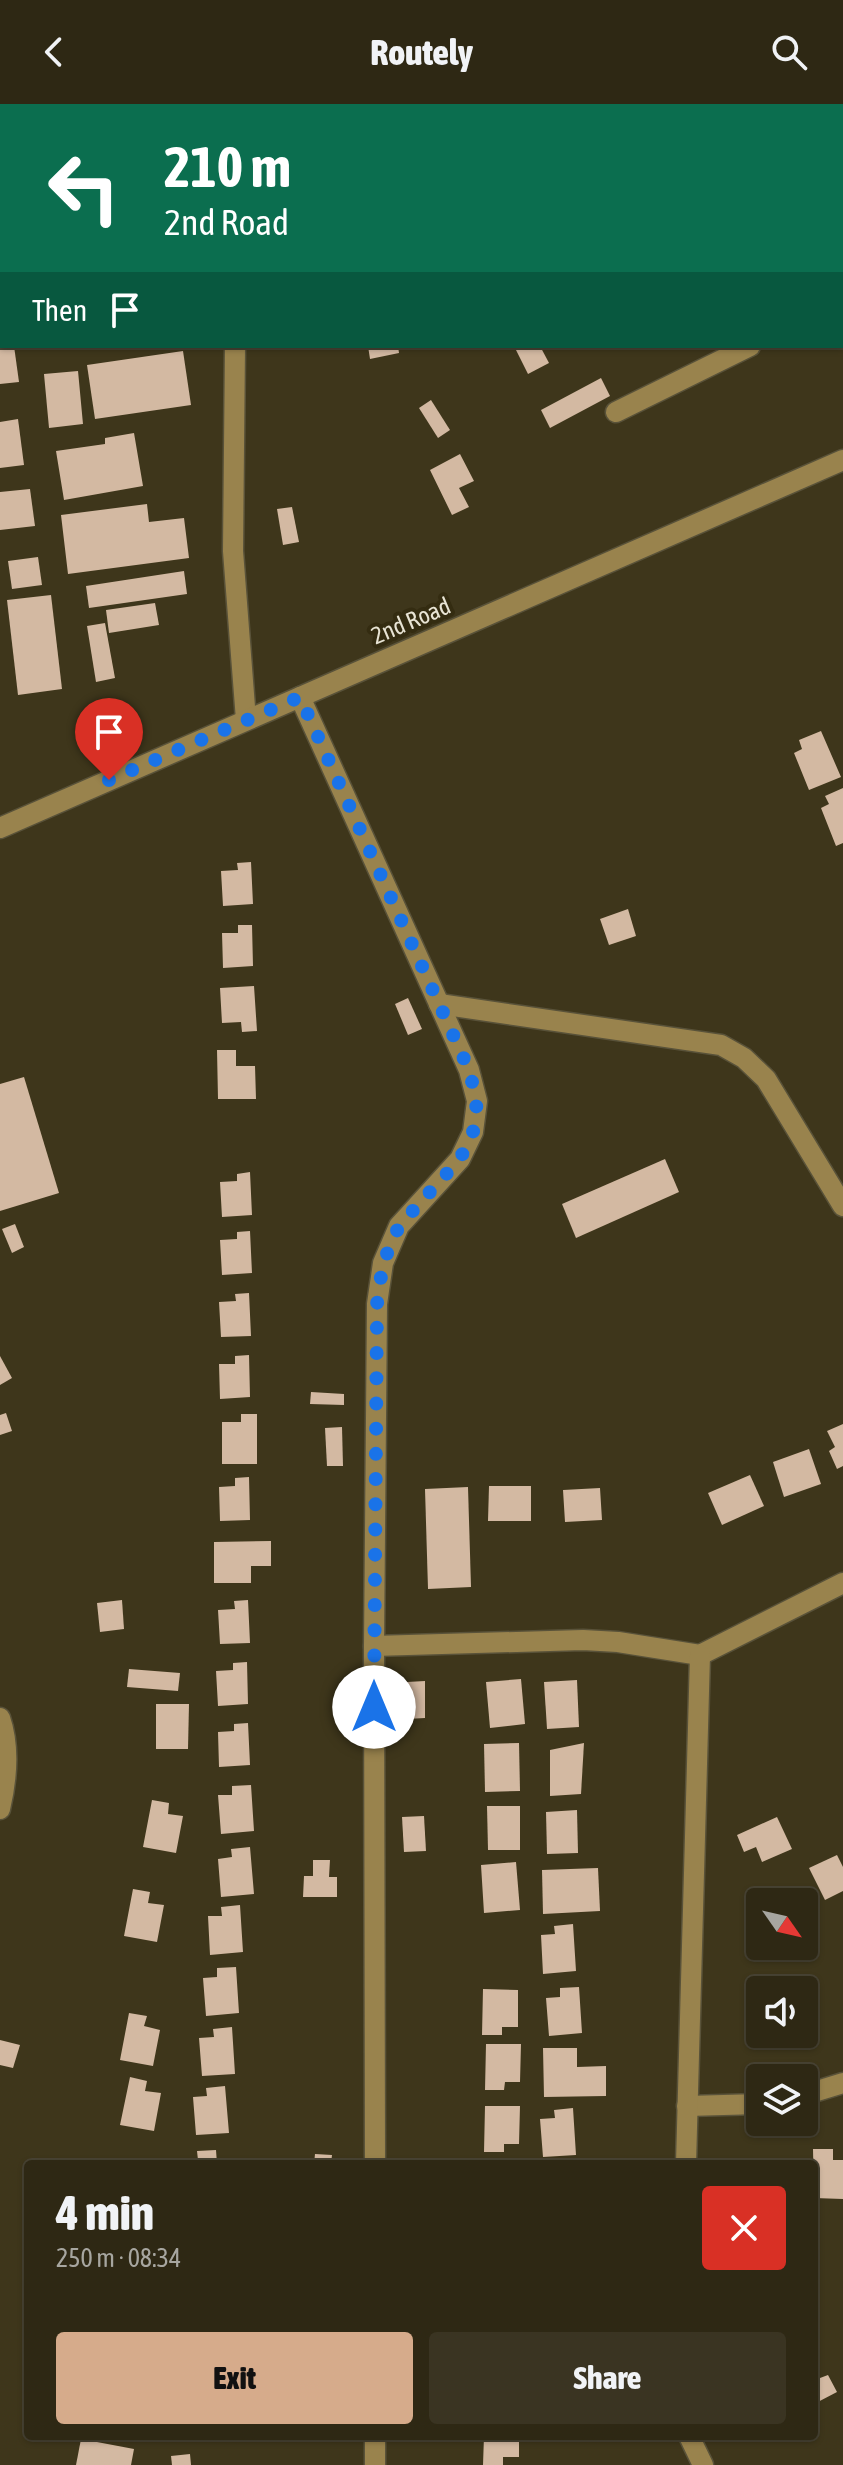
<!DOCTYPE html>
<html lang="en">
<head>
<meta charset="utf-8">
<style>
  body { margin:0; font-family:"Asap Condensed",sans-serif; background:#3a3422; color:#f1f3f6; height:100vh; display:flex; flex-direction:column; font-size:30px; white-space:nowrap }
  * { box-sizing:border-box; margin:0 }
  p { font-size:26px; color:#a7a6a0 }
  .icon { flex:none; width:44px; height:44px; fill:none; stroke:currentColor; stroke-width:2; stroke-linecap:round; stroke-linejoin:round }
  .map { position:relative; flex:1; overflow:hidden }
  .side { position:absolute; left:24px; top:2056px; width:794px; height:280px; display:flex; flex-direction:column; background:#2e2814; border-radius:8px; box-shadow:0 2px 6px #0004,0 0 0 2px #494434 }
  .side>* { flex:none }
  .banner { position:absolute; left:0px; top:0px; width:844px; height:244px; box-shadow:0 2px 6px #0004,0 0 0 2px #494434; background:#0b6e4f; color:#fff; overflow:hidden }
  .needle { width:52px; rotate:124deg }
  .tools { position:absolute; left:746px; top:1784px; display:grid; gap:16px }
  .tools a { display:grid; place-items:center; width:72px; height:72px; border-radius:8px; background:#2e2814; box-shadow:0 2px 6px #0004,0 0 0 2px #494434; font-size:40px }
  .pin { position:absolute; display:grid; place-items:center; width:68px; height:68px; color:#fff; margin:-82px -34px; border-radius:50% 50% 50% 0; rotate:-45deg; box-shadow:0 0 8px #0007 }
  .pin .icon { rotate:45deg }
  .me { position:absolute; width:88px; margin:-44px; rotate:0deg; stroke-linejoin:round; filter:drop-shadow(0 0 6px #0008) }
  .turn { display:flex; align-items:center; gap:28px; height:168px; padding:0 32px; font-size:36px }
  .turn .icon { width:104px; height:104px; stroke-width:2.5 }
  .turn b { display:block; font-size:56px; line-height:68px }
  .then { display:flex; align-items:center; height:76px; padding:0 32px; background:#0003; gap:16px; font-size:30px }
  .round { display:grid; place-items:center; flex:none; width:84px; height:84px; border-radius:8px; background:#3a3422 }
  .overview { display:flex; align-items:center; justify-content:space-between; height:136px; padding:0 32px }
  h1 { font-size:48px; font-weight:800; line-height:60px }
  .button { display:flex; gap:16px; margin-top:auto; padding:16px 32px }
  .button a { flex:1; height:92px; border-radius:8px; background:#d6ab8b; color:#111; font-size:32px; font-weight:800; line-height:92px; text-align:center }
  .button a+a { background:#3a3422; color:#f1f3f6 }
  header { display:flex; justify-content:space-between; align-items:center; height:104px; padding:0 32px; background:#2e2814; font-size:36px; font-weight:800 }
  .map>svg:first-child { display:block }
  .building { fill:#d3b9a2 }
  .lines { fill:none; stroke-linecap:round; stroke-linejoin:round }
  .minor-casing { stroke:#595239; stroke-width:23 }
  .minor { stroke:#99834d; stroke-width:20 }
  .route { stroke:#1a73e8; stroke-width:14; stroke-dasharray:0 25.2 }
  .labels { text-anchor:middle; stroke-width:8; stroke-linejoin:round; paint-order:stroke }
  .street-label { font-size:24px; fill:#e8e4d4; stroke:#342c11 }
</style>
</head>
<body>
<header><svg class="icon" aria-label="back" viewBox="0 0 24 24"><path d="M15 5l-7 7 7 7"/></svg>Routely<svg class="icon" aria-label="search" viewBox="0 0 24 24"><circle cx="10" cy="10" r="6"/><path d="M15 15l6 6"/></svg></header>
<div class="map">
<svg width="843" height="2361" viewBox="0 0 843 2361">
  <rect width="100%" height="100%" fill="#3e361b"/>
  <g class="building">
    <path d="M14,242L19,278L0,280V244Z"/>
    <path d="M368,242H398L399,249L370,255Z"/>
    <path d="M514,242H540L549,259L528,270Z"/>
    <path d="M183,247L191,301L95,315L87,261Z"/>
    <path d="M78,267L83,320L49,324L44,270Z"/>
    <path d="M601,274L610,292L550,324L541,306Z"/>
    <path d="M431,296L450,326L438,334L419,304Z"/>
    <path d="M18,315L24,361L0,364V318Z"/>
    <path d="M134,329L143,382L64,396L56,347L105,340V334Z"/>
    <path d="M460,350L474,377L459,384L469,403L452,411L430,366Z"/>
    <path d="M30,385L35,422L0,426V388Z"/>
    <path d="M147,400L149,418L184,414L189,454L68,470L61,411Z"/>
    <path d="M292,403L299,438L283,441L277,405Z"/>
    <path d="M38,453L42,481L12,485L8,457Z"/>
    <path d="M184,467L187,490L89,504L86,482Z"/>
    <path d="M51,491L62,585L18,591L7,496Z"/>
    <path d="M155,499L159,521L109,529L106,506Z"/>
    <path d="M105,519L115,574L96,578L87,522Z"/>
    <path d="M821,627L841,673L809,686L794,649L802,645L799,636Z"/>
    <path d="M843,684V739L836,742L821,704L829,700L825,692Z"/>
    <path d="M251,758L253,800L223,802L221,767L238,766L237,759Z"/>
    <path d="M628,805L636,832L609,841L600,815Z"/>
    <path d="M238,821H252L253,862L223,864L222,829H238Z"/>
    <path d="M254,882L257,927L242,928L241,918L222,919L220,884Z"/>
    <path d="M408,894L422,925L408,931L395,900Z"/>
    <path d="M217,946H236V962H255L256,995H218Z"/>
    <path d="M24,973L59,1089L0,1107V980Z"/>
    <path d="M665,1055L679,1088L576,1134L562,1100Z"/>
    <path d="M250,1068L252,1111L222,1113L220,1078L237,1077V1070Z"/>
    <path d="M15,1120L24,1143L12,1149L2,1125Z"/>
    <path d="M250,1127L252,1169L222,1171L220,1136L237,1135V1128Z"/>
    <path d="M249,1189L251,1232L221,1233L219,1198L236,1197L235,1190Z"/>
    <path d="M249,1251L250,1293L220,1295L219,1260H235V1252Z"/>
    <path d="M0,1252L12,1274L0,1281Z"/>
    <path d="M311,1288L344,1290V1301L310,1300Z"/>
    <path d="M6,1309L12,1327L0,1331V1311Z"/>
    <path d="M241,1310H257V1360H222V1318H241Z"/>
    <path d="M843,1320V1362L837,1365L829,1347L835,1343L827,1327Z"/>
    <path d="M342,1323L343,1362H327L325,1324Z"/>
    <path d="M809,1345L821,1380L784,1393L773,1358Z"/>
    <path d="M750,1371L764,1402L722,1421L708,1389Z"/>
    <path d="M249,1373L250,1416L220,1417L219,1383L235,1382V1374Z"/>
    <path d="M489,1382H531V1417H488Z"/>
    <path d="M468,1383L471,1483L428,1485L425,1385Z"/>
    <path d="M600,1384L602,1416L565,1418L563,1386Z"/>
    <path d="M271,1437V1462H251V1479H214V1438Z"/>
    <path d="M122,1496L124,1525L100,1528L97,1499Z"/>
    <path d="M248,1496L250,1539L220,1540L218,1506L235,1505L234,1497Z"/>
    <path d="M247,1558L248,1600L218,1602L216,1567L233,1566V1559Z"/>
    <path d="M129,1565L180,1569L178,1587L127,1583Z"/>
    <path d="M521,1575L525,1620L490,1624L486,1578Z"/>
    <path d="M577,1576L579,1623L547,1625L544,1578Z"/>
    <path d="M425,1577V1614L407,1615V1578Z"/>
    <path d="M156,1600H189L188,1645H156Z"/>
    <path d="M248,1619L250,1661L219,1663L218,1628L234,1627V1620Z"/>
    <path d="M519,1639L520,1687L485,1688L484,1640Z"/>
    <path d="M584,1639L581,1690L550,1692V1646Z"/>
    <path d="M251,1681L254,1727L221,1730L218,1691H232V1682Z"/>
    <path d="M152,1696L169,1699L168,1710L183,1712L176,1749L143,1743Z"/>
    <path d="M487,1702H520V1746H488Z"/>
    <path d="M577,1706L578,1749L547,1750L546,1708Z"/>
    <path d="M424,1712L426,1747L404,1748L402,1713Z"/>
    <path d="M777,1713L792,1745L762,1758L756,1743L744,1748L737,1731Z"/>
    <path d="M250,1743L254,1790L221,1793L218,1755L232,1753L231,1745Z"/>
    <path d="M837,1751L843,1763V1787L825,1796L809,1764Z"/>
    <path d="M313,1756H330L329,1773H337V1793H303L304,1772H313Z"/>
    <path d="M516,1758L520,1806L484,1809L481,1761Z"/>
    <path d="M598,1764L600,1807L543,1810L542,1766Z"/>
    <path d="M775,1782L780,1795L792,1789L796,1798H760V1821L748,1796Z"/>
    <path d="M133,1785L150,1788L148,1799L164,1801L157,1838L124,1832Z"/>
    <path d="M240,1801L243,1848L210,1851L208,1812H222L221,1803Z"/>
    <path d="M573,1820L576,1867L543,1870L541,1831L555,1830L554,1822Z"/>
    <path d="M236,1863L239,1909L206,1912L203,1874L217,1873V1864Z"/>
    <path d="M579,1883L582,1929L549,1932L546,1894L560,1893V1884Z"/>
    <path d="M483,1885L518,1886V1923H502V1931H482Z"/>
    <path d="M129,1909L147,1912L144,1922L160,1926L153,1962L120,1956Z"/>
    <path d="M232,1923L235,1970L202,1972L199,1934L214,1933L213,1925Z"/>
    <path d="M0,1936L20,1941L13,1964L0,1961Z"/>
    <path d="M486,1940H521L520,1978H505L504,1986H485Z"/>
    <path d="M543,1944H577V1963L606,1962V1992L544,1993Z"/>
    <path d="M130,1973L147,1977L145,1987L161,1989L154,2027L120,2021Z"/>
    <path d="M225,1982L229,2029L196,2031L193,1993L207,1992L206,1984Z"/>
    <path d="M485,2002H520L519,2040H504V2048H484Z"/>
    <path d="M573,2004L576,2051L543,2053L540,2015L555,2014L554,2006Z"/>
    <path d="M813,2045H833V2056H843V2095L814,2094Z"/>
    <path d="M216,2046L217,2060H178L198,2056L197,2047Z"/>
    <path d="M315,2050L332,2051L331,2060H314Z"/>
    <path d="M814,2262L820,2274L828,2271L837,2288L814,2300Z"/>
    <path d="M484,2332H519V2353H503V2361H483Z"/>
    <path d="M81,2335L134,2345L131,2361H76Z"/>
    <path d="M190,2350L191,2361H172L171,2352Z"/>
  </g>
  <g class="lines">
    <defs>
      <g id="minor">
        <path d="M244,2V0"/>
        <path d="M0,132H2"/>
        <path d="M842,197L843,196"/>
        <path d="M235,242L233,447L246,616"/>
        <path d="M616,308L750,242"/>
        <path d="M300,593L469,966L477,997L473,1028L460,1055L399,1122L383,1159L377,1200L374,1542L375,2060"/>
        <path d="M0,724L843,356"/>
        <path d="M439,900L721,941L744,954L766,975L843,1102"/>
        <path d="M374,1542L583,1536L618,1538L700,1551L843,1479"/>
        <path d="M0,1614C10,1643 7,1675 0,1705"/>
        <path d="M804,1991L843,1979"/>
        <path d="M687,2002L760,2000"/>
        <path d="M686,2060L700,1551"/>
        <path d="M375,2332V2361"/>
        <path d="M689,2332L703,2361"/>
      </g>
    </defs>
    <use href="#minor" class="minor-casing"/>
    <use href="#minor" class="minor"/>
  </g>
  <g class="lines">
    <path class="route" d="M109,676L300,593L469,966L477,997L473,1028L460,1055L399,1122L383,1159L377,1200L374,1603"/>
  </g>
  <g class="labels">
    <g class="street-label">
      <text transform="translate(411 517) rotate(-23)" y="8">2nd Road</text>
    </g>
  </g>
</svg>
<div class="tools">
<a><svg class="needle" viewBox="-14 -14 28 28"><path d="M0-13l5 13h-10z" fill="#e53935"/><path d="M0 13l5-13h-10z" fill="#a7a6a0"/></svg></a>
<a><svg class="icon" aria-label="sound" viewBox="0 0 24 24"><path d="M4 9h4l5-4v14l-5-4H4zM17 9q2 3 0 6"/></svg></a>
<a><svg class="icon" aria-label="layers" viewBox="0 0 24 24"><path d="M12 4l9 5-9 5-9-5zM3 14l9 5 9-5"/></svg></a>
</div>
<div class="pin" style="left:109px;top:676px;background:#d93025"><svg class="icon" aria-label="arrive" viewBox="0 0 24 24"><path d="M6 21V4h12l-3 4 3 4H6"/></svg></div>
<svg class="me" style="left:374px;top:1603px" viewBox="-20 -20 40 40"><circle r="19" fill="#fff"/><path d="M0-13L10 11 0 6-10 11z" fill="#1a73e8"/></svg>
<div class="banner">
<div class="turn"><svg class="icon" aria-label="left" viewBox="0 0 24 24"><path d="M17 20v-9H6M10 6l-5 5 5 5"/></svg><div><b>210 m</b>2nd Road</div></div>
<div class="then">Then<svg class="icon" aria-label="arrive" viewBox="0 0 24 24"><path d="M6 21V4h12l-3 4 3 4H6"/></svg></div>
</div>
<section class="side">
<div class="overview"><div><h1>4 min</h1><p>250 m · 08:34</p></div><a class="round" style="background:#d93025;color:#fff"><svg class="icon" aria-label="close" viewBox="0 0 24 24"><path d="M6 6l12 12M18 6L6 18"/></svg></a></div>
<div class="button"><a>Exit</a><a>Share</a></div>
</section>
</div>
</body>
</html>
